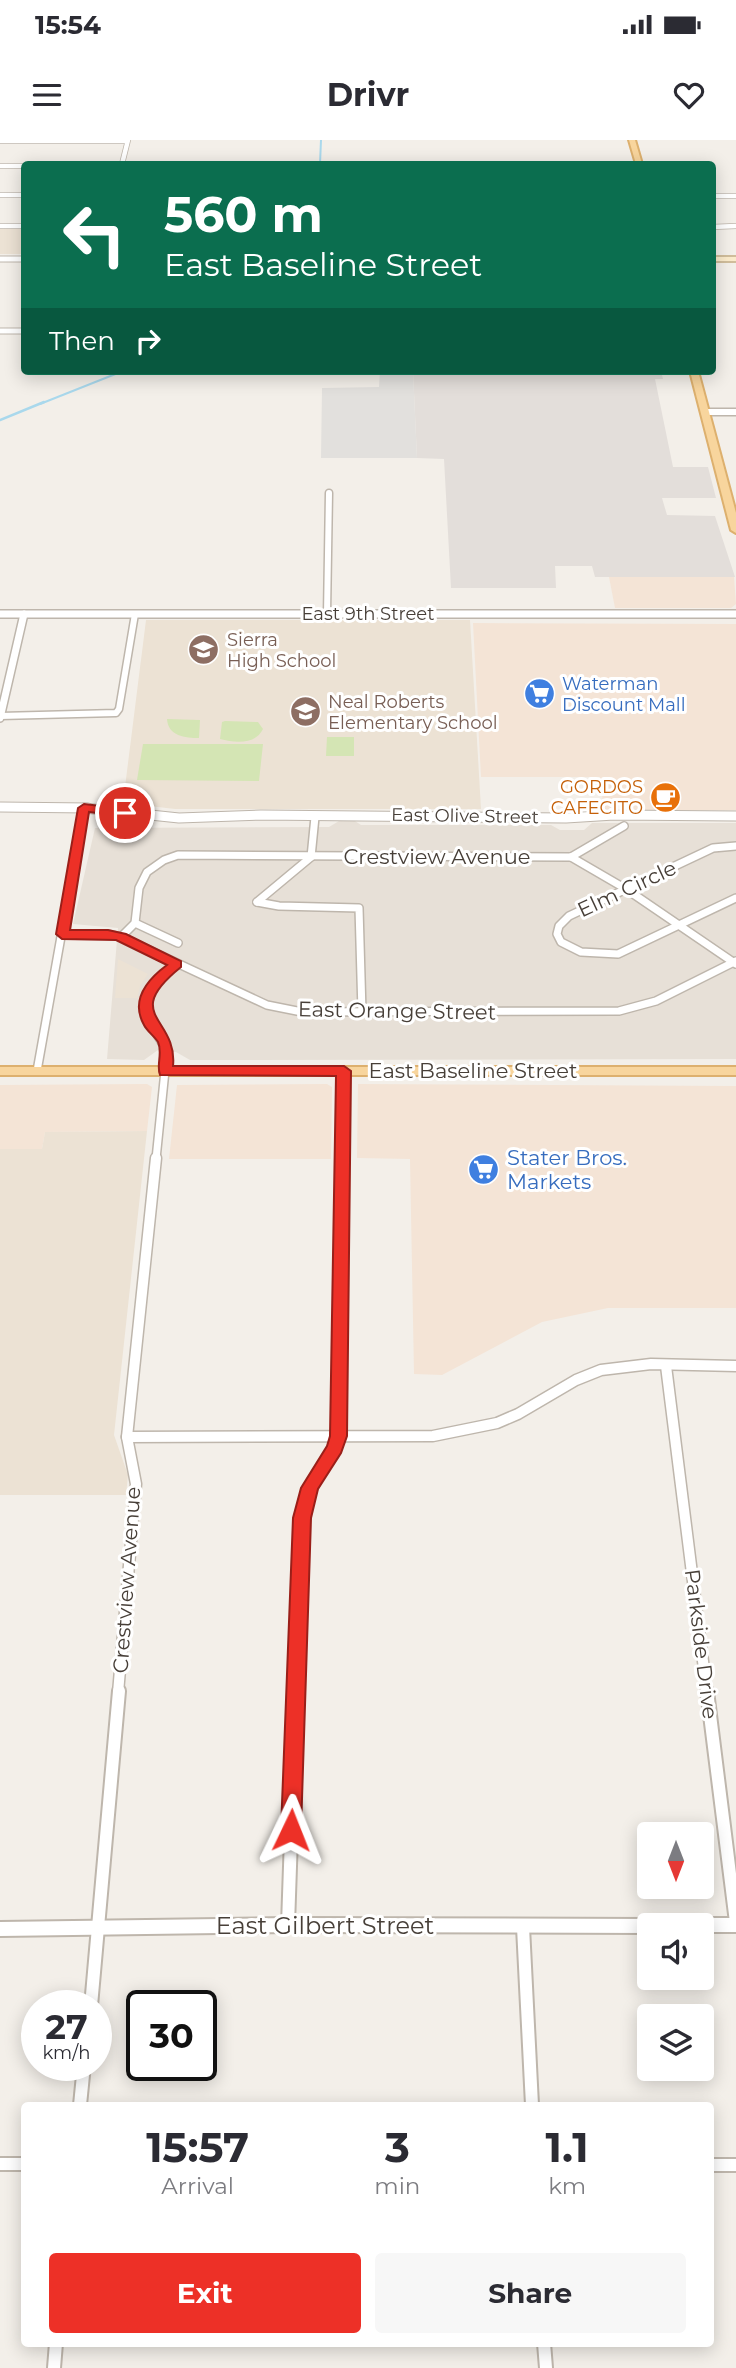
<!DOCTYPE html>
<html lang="en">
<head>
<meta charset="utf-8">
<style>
  body { margin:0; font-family:Montserrat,sans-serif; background:#f7f7f7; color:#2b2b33; height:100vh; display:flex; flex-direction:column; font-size:26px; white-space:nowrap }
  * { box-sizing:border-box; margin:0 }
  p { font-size:23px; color:#7c7c81 }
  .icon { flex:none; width:38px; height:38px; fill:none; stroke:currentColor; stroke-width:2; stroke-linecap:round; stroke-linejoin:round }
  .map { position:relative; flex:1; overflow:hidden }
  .drawer { position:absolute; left:21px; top:1962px; width:693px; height:245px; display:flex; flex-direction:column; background:#fff; border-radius:7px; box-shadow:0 4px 18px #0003 }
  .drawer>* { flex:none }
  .top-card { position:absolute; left:21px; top:21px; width:695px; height:214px; border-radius:7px; box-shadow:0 4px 18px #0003; background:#0b6e4f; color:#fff; overflow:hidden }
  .needle { width:46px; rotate:180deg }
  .controls { position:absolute; left:637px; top:1682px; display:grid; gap:14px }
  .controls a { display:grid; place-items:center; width:77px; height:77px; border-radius:7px; background:#fff; box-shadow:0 4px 18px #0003; font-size:35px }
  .speed { position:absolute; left:21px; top:1850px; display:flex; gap:14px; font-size:35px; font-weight:700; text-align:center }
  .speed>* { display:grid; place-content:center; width:91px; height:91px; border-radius:50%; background:#fff; box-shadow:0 4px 18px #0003; line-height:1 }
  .speed small { font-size:18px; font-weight:400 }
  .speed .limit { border:4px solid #111; border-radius:10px; background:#fff; color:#111 }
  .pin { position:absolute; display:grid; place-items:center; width:60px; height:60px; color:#fff; margin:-30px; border:4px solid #fff; border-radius:50%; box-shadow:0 2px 7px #0007 }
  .me { position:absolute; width:77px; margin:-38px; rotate:2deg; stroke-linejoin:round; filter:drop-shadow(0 0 5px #0008) }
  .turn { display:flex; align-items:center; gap:24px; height:147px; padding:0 28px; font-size:32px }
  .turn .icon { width:91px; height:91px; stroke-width:2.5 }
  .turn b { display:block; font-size:49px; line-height:60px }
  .then { display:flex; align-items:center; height:66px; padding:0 28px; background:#0003; gap:14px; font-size:26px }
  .eta { display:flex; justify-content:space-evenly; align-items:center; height:119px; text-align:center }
  .eta b { font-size:42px; font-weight:700; line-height:49px }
  .primary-button { display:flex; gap:14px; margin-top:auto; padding:14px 28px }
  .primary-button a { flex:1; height:80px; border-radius:7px; background:#ed3027; color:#fff; font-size:28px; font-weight:700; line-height:80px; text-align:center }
  .primary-button a+a { background:#f7f7f7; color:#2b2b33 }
  .status { display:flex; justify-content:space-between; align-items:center; height:49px; padding:0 35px; background:#fff; direction:ltr }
  .status svg { height:19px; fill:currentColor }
  header { display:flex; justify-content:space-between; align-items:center; height:91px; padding:0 28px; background:#fff; font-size:32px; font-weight:700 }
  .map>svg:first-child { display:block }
  .residential { fill:#e7e0d7 }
  .commercial { fill:#f4e4d6 }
  .industrial { fill:#e3deda }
  .education { fill:#ece2d4 }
  .green { fill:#d4e5b4 }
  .parking { fill:#e2e0dd }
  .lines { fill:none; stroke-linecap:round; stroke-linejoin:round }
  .stream-far1 { stroke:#a9d8ec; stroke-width:2 }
  .stream { stroke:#a9d8ec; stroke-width:2.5 }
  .minor-far4-casing { stroke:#beb6ac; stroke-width:6 }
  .minor-far3-casing { stroke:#beb6ac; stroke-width:9 }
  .minor-far2-casing { stroke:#beb6ac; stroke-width:10 }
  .minor-far1-casing { stroke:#beb6ac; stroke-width:13 }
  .minor-casing { stroke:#beb6ac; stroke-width:16 }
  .tertiary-far3-casing { stroke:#beb6ac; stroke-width:7 }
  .tertiary-far2-casing { stroke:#beb6ac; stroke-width:10 }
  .tertiary-far1-casing { stroke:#beb6ac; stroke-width:11 }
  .tertiary-casing { stroke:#beb6ac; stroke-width:18 }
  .secondary-casing { stroke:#d0bd9b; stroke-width:4 }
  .primary-casing { stroke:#ddb06e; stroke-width:4 }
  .minor-far4 { stroke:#fff; stroke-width:4.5 }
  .minor-far3 { stroke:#fff; stroke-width:6 }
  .minor-far2 { stroke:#fff; stroke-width:7 }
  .minor-far1 { stroke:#fff; stroke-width:10 }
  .minor { stroke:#fff; stroke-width:12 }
  .tertiary-far3 { stroke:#fff; stroke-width:5 }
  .tertiary-far2 { stroke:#fff; stroke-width:7 }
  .tertiary-far1 { stroke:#fff; stroke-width:9 }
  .tertiary { stroke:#fff; stroke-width:14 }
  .secondary { fill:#fbebcb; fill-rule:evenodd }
  .primary { fill:#f8d59d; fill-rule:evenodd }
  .route { fill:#ed3027; stroke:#9a1f19; stroke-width:2 }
  .labels { text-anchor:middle; stroke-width:6; stroke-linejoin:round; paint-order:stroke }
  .far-street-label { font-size:18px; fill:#473f38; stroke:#fff }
  .far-education-label { font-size:18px; fill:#785e54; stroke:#fff; text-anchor:start }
  .far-shop-label { font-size:18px; fill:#366cbe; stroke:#fff; text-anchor:start }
  .far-food-label { font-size:18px; fill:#c56008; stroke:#fff; text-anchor:end }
  .street-label { font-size:21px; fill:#473f38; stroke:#fff }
  .shop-label { font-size:21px; fill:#366cbe; stroke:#fff; text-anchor:start }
  .near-street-label { font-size:24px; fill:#473f38; stroke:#fff }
</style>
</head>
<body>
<div class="status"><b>15:54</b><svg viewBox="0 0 49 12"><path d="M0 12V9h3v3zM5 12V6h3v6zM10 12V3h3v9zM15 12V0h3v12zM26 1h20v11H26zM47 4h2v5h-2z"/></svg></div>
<header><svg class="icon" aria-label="menu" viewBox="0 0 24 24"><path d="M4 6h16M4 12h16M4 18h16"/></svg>Drivr<svg class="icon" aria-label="heart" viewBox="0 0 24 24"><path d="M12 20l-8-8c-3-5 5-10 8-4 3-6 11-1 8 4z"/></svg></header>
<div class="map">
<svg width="736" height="2228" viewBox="0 0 736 2228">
  <rect width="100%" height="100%" fill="#f3efe9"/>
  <path class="residential" d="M339,681H355L361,685H551L560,690H584L592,683H736V919L190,920L176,912L158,910L144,920L107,919L118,788L73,784L95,688L329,687Z"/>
  <g class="commercial">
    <path d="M609,437H734L736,464L731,468H615Z"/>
    <path d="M473,483L736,484V670L604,671L600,637H481Z"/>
    <path d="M147,944L152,947L147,991L45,992L42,1009H0V945Z"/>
    <path d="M327,944L332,947L331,1019H169L177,945Z"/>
    <path d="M358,944L736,946V1168H608L542,1182L442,1235L414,1234L410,1019L357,1018Z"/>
  </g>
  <path class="industrial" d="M413,231H661L663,239H655L673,327H708L716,358H662L667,375L715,376L735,437H595L592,426H555L556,448H451L444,319L417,318Z"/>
  <g class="education">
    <rect x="0" y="89" width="24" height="25"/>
    <path d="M146,480H470L481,669H175L123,663Z"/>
    <path d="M118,819L148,834L140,846L137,858H115Z"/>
    <path d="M147,991L114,1295L128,1335L126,1355H0V1009H42L45,992Z"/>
  </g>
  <g class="green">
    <path d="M167,579L200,580L199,598C185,598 168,596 167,579Z"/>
    <path d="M225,581L258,582L263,589C255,605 235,603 220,599L222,582Z"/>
    <path d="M327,597H354V616H326Z"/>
    <path d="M143,604H263L259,641L137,640Z"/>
  </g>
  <path class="parking" d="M380,231H413L417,318H321L322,248L379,247Z"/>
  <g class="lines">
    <g class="stream-far1">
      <path d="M320,24L321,0"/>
      <path d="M40,264L123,231"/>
    </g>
    <path class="stream" d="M0,280L44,262"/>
    <defs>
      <g id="minor-far4">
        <path d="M0,1H127"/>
        <path d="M122,24L128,0"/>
        <path d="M0,26H24"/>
        <path d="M0,55H24"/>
        <path d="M712,56H736"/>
        <path d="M0,86H24"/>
        <path d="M712,87L736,86"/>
      </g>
      <g id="minor-far3">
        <path d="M705,272H736"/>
        <path d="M327,474L329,353"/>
        <path d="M0,576L116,573L119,569L135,474"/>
      </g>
      <g id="minor-far2">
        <path d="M736,706L713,708L569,776L559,786L557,794L561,802L581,812L618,814L736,758"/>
        <path d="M311,717L315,677"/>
        <path d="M571,717L626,749L736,824"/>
        <path d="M257,762L279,766L359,768L362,872"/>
        <path d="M257,762L311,717"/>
        <path d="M135,783L178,803"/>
        <path d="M63,795L108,794L121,797L267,865L302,872L619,871L656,861L736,821"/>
        <path d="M121,797L135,783L139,748L147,732L164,720L178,715L571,717L624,686"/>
        <path d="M37,931L84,668"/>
        <path d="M156,1019L167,911L150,883L146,865L156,842L177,824"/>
        <path d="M342,1019L343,931"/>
      </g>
      <g id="minor-far1">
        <path d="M666,1226L707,1553"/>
        <path d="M127,1297L433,1296L497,1283L518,1274L576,1240L601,1230L651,1224L736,1226"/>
        <path d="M118,1553L136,1344L127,1297L156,1018"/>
        <path d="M296,1553L302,1378L309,1354L339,1296L342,1018"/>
      </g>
      <g id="minor">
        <path d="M707,1551L736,1782"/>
        <path d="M288,1785L296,1551"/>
        <path d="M523,1787L532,1965"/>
        <path d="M91,1866L119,1551"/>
        <path d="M80,1965L84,1925"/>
        <path d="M0,2024H24"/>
        <path d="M710,2025H736"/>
        <path d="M544,2203L546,2228"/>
        <path d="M54,2228L56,2203"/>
      </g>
      <g id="tertiary-far3">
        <path d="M0,119H24"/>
        <path d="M0,191H24"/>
      </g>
      <g id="tertiary-far2">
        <path d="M0,474H736"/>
        <path d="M0,578L24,474"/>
      </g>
      <g id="tertiary-far1">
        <path d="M0,667L88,668"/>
        <path d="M84,668L179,678L261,675L566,678L614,675L736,676"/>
      </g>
      <g id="tertiary">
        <path d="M702,1785H736"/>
        <path d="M0,1789L288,1785L649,1786"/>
      </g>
      <rect id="secondary" x="712" y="117" width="24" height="4"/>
      <g id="primary">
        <path d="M629,0H635L642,24H636Z"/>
        <path d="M690,231H698L736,373V393L731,390Z"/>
        <rect x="0" y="927" width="736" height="8"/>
      </g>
    </defs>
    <use href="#minor-far4" class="minor-far4-casing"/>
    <use href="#minor-far3" class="minor-far3-casing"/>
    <use href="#minor-far2" class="minor-far2-casing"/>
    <use href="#minor-far1" class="minor-far1-casing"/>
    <use href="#minor" class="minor-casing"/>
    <use href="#tertiary-far3" class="tertiary-far3-casing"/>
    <use href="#tertiary-far2" class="tertiary-far2-casing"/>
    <use href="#tertiary-far1" class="tertiary-far1-casing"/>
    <use href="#tertiary" class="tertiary-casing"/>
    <use href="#secondary" class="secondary-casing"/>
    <use href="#primary" class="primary-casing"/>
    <use href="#minor-far4" class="minor-far4"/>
    <use href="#minor-far3" class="minor-far3"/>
    <use href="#minor-far2" class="minor-far2"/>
    <use href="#minor-far1" class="minor-far1"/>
    <use href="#minor" class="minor"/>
    <use href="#tertiary-far3" class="tertiary-far3"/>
    <use href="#tertiary-far2" class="tertiary-far2"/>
    <use href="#tertiary-far1" class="tertiary-far1"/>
    <use href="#tertiary" class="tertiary"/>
    <use href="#secondary" class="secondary"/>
    <use href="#primary" class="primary"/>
  </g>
  <path class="route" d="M84,664L125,669L131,673L125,677L89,672L70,790H108L126,794L181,821V827C120,876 178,877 173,926H344L351,931L347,1296L341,1313L318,1349L311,1378L301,1690L298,1696L291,1699L284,1696L281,1690L293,1378L301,1348L327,1306L330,1296L336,936L160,935C156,925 163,913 158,902C154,896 147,891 144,885C130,860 148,839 167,825L116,800L62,799L56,794L78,668Z"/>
  <defs>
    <symbol id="school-disc" viewBox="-11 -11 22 22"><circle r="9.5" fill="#8d6e63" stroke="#fff"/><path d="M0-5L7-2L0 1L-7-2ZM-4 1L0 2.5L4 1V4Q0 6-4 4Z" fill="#fff"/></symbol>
    <symbol id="supermarket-disc" viewBox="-11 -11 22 22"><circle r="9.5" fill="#3f7fe0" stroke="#fff"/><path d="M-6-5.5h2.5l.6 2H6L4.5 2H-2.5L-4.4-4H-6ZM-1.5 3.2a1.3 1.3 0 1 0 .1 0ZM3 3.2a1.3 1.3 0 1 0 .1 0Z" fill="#fff"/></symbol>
    <symbol id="cafe-disc" viewBox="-11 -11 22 22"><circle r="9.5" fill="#e8710a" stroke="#fff"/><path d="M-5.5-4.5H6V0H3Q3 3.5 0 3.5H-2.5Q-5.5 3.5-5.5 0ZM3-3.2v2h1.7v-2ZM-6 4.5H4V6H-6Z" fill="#fff"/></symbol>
  </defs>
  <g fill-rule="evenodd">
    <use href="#school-disc" x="186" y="492" width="35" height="35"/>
    <use href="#supermarket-disc" x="522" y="536" width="35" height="35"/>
    <use href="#school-disc" x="288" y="554" width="35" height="35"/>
    <use href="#cafe-disc" x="648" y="640" width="35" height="35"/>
    <use href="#supermarket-disc" x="466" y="1012" width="35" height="35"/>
  </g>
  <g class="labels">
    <g class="far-street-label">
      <text x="368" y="480">East 9th Street</text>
      <text transform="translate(465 676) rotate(1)" y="6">East Olive Street</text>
    </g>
    <g class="far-education-label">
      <text x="227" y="506">Sierra<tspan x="227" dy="21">High School</tspan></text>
      <text x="328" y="568">Neal Roberts<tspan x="328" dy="21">Elementary School</tspan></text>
    </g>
    <g class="far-shop-label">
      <text x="562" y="550">Waterman<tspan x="562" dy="21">Discount Mall</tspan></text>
    </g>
    <g class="far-food-label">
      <text x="643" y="653">GORDOS<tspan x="643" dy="21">CAFECITO</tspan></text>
    </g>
    <g class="street-label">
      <text x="437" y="724">Crestview Avenue</text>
      <text transform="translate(627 749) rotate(-25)" y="7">Elm Circle</text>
      <text transform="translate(397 871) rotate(1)" y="7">East Orange Street</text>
      <text x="473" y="938">East Baseline Street</text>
      <text transform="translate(127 1440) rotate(-86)" y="7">Crestview Avenue</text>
      <text transform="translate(701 1504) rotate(83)" y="7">Parkside Drive</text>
    </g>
    <g class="shop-label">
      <text x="507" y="1025">Stater Bros.<tspan x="507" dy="24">Markets</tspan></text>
    </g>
    <g class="near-street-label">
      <text x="325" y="1794">East Gilbert Street</text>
    </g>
  </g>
</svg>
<div class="controls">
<a><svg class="needle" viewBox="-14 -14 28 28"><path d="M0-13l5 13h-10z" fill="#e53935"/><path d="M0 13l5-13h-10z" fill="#7c7c81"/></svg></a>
<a><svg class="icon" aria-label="sound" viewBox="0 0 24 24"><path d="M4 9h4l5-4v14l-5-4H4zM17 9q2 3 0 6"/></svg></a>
<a><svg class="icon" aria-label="layers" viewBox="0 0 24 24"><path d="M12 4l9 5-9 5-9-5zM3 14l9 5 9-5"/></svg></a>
</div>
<div class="speed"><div>27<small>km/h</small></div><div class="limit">30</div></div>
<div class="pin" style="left:125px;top:673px;background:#d93025"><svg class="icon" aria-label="arrive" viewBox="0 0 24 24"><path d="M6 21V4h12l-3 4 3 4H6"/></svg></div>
<svg class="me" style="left:291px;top:1690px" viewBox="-20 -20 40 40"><path d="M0-17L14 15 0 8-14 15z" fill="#ed3027" stroke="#fff" stroke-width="4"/></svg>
<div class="top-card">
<div class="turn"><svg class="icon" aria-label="left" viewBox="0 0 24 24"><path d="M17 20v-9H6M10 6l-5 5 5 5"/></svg><div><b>560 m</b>East Baseline Street</div></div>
<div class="then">Then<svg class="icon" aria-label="right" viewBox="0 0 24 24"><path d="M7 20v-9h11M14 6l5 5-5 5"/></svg></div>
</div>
<section class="drawer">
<div class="eta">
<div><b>15:57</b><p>Arrival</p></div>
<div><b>3</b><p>min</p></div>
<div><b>1.1</b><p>km</p></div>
</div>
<div class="primary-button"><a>Exit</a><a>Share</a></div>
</section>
</div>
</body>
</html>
